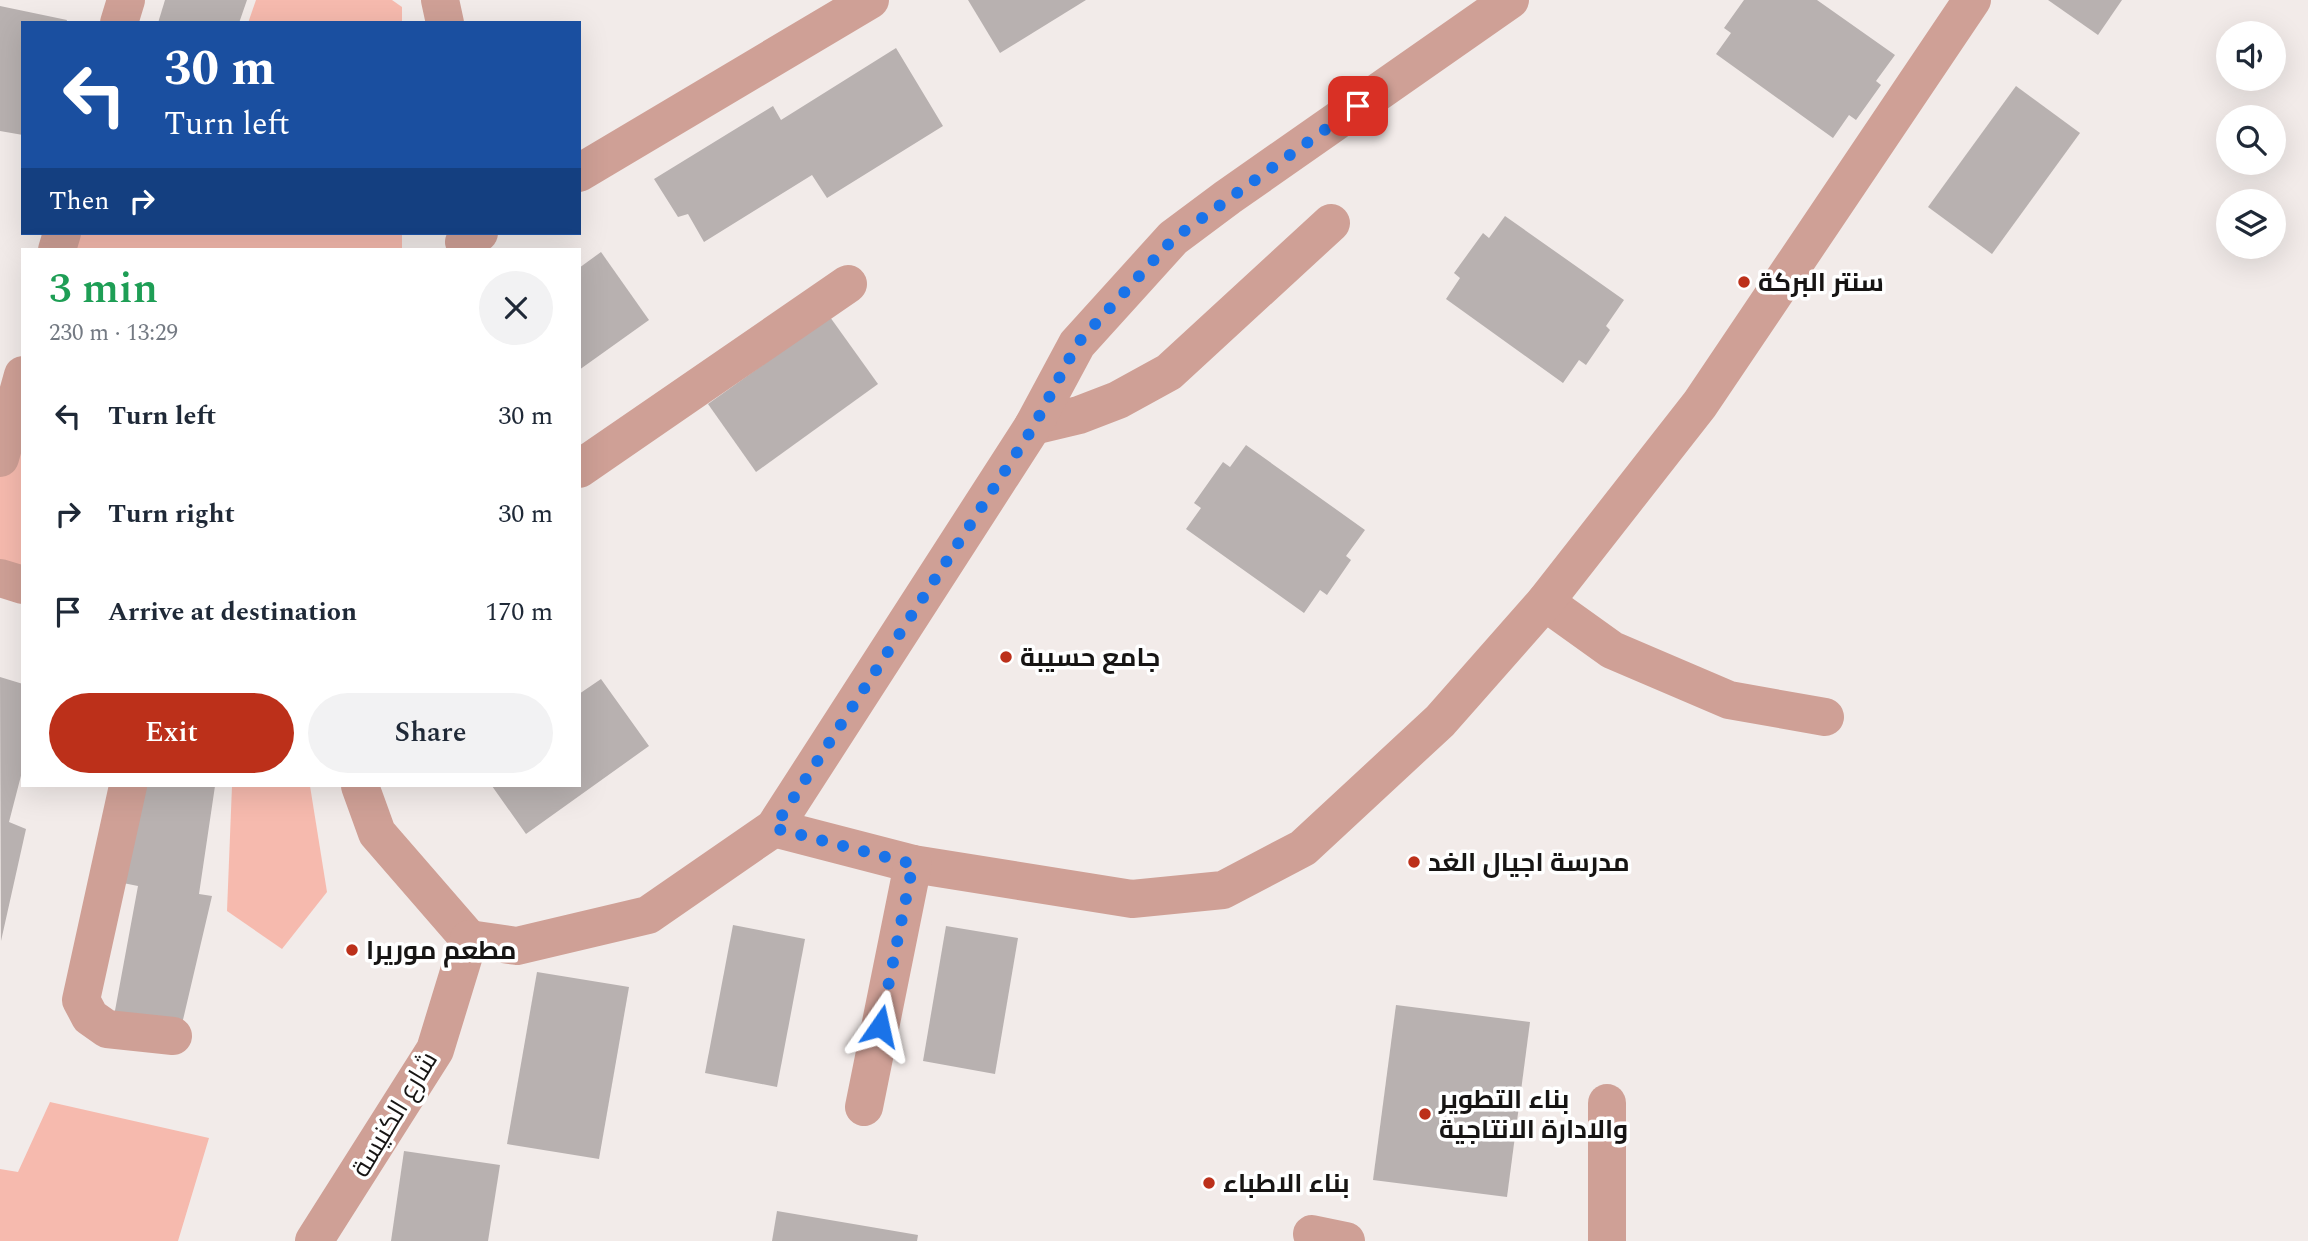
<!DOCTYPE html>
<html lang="en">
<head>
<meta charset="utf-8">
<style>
  body { margin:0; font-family:Spectral,Cairo,serif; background:#f2f2f3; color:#1f2937; height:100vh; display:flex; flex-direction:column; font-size:26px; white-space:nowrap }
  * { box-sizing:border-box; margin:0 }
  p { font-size:23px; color:#747a83 }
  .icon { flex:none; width:38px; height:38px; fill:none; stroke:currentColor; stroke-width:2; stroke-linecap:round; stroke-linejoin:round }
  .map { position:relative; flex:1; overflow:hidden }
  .drawer { position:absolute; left:21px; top:248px; width:560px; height:539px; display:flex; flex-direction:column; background:#fff; border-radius:0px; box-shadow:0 7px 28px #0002 }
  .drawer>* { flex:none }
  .guide { position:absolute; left:21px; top:21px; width:560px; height:214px; border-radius:0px; box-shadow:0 7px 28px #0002; background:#1a4fa0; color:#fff; overflow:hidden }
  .tools { position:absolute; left:2216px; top:21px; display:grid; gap:14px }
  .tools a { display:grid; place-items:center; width:70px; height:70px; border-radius:50%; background:#fff; box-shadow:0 7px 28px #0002; font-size:35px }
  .pin { position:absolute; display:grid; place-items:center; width:60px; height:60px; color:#fff; margin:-30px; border-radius:14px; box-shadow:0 4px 10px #0006 }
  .me { position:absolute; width:77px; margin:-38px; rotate:11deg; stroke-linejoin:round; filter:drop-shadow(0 0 5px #0008) }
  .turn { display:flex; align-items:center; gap:24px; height:147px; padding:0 28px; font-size:32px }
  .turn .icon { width:91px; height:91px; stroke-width:2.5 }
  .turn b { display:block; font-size:49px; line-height:60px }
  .then { display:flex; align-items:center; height:66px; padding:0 28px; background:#0003; gap:14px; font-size:26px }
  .round { display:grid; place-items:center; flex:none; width:74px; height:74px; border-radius:37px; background:#f2f2f3 }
  .overview { display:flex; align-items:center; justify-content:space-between; height:119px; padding:0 28px }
  h1 { font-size:42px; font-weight:600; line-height:52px; color:#1e9e55 }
  .primary-button { display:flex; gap:14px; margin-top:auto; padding:14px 28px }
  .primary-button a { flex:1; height:80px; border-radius:42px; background:#bc301a; color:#fff; font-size:28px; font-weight:600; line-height:80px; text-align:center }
  .primary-button a+a { background:#f2f2f3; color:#1f2937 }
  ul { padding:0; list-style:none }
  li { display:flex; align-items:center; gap:21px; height:98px; padding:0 28px }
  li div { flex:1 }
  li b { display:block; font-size:26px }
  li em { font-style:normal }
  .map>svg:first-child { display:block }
  .green { fill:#f6baae }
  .building { fill:#b8b1b0 }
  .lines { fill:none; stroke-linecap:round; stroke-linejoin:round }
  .minor { stroke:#cfa096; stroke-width:38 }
  .route { stroke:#1a73e8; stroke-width:12; stroke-dasharray:0 21.6 }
  .poi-dot { fill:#bc301a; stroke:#fff; stroke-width:2.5 }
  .labels { text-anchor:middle; stroke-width:7; stroke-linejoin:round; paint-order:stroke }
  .poi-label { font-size:26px; font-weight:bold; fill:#171514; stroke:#fff; text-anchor:start }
  .street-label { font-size:26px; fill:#171514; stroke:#fff }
</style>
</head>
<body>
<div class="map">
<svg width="2308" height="1241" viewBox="0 0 2308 1241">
  <rect width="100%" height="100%" fill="#f2ebe9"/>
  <g class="green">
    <path d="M256,0H392L402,7V23H248Z"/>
    <path d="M75,233H402V250H68Z"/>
    <path d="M23,382V588L0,577V456Z"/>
    <path d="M232,786H310L327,892L282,949L227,911Z"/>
    <path d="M50,1102L209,1138L178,1241H0V1169L18,1172Z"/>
  </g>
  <g class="building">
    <path d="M165,0H247L239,23H158Z"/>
    <path d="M968,0H1086L1000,53Z"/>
    <path d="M1744,0H1817L1895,55L1876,81L1881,85L1856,120L1849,115L1833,138L1716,54L1731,33L1724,28Z"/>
    <path d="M2048,0H2122L2098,35Z"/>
    <path d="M0,6L67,20L66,23H23V135L0,131Z"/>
    <path d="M896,48L943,126L827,198L812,175L704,242L688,214L678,217L654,179L773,106L781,120Z"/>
    <path d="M2016,86L2080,133L1992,254L1928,207Z"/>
    <path d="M1505,216L1624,300L1606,326L1610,330L1586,365L1579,360L1563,383L1446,299L1460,278L1454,273L1483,233L1489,238Z"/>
    <path d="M601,252L649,320L579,370V268Z"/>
    <path d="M830,317L878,384L756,472L708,404Z"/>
    <path d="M1246,445L1365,530L1346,556L1351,560L1327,595L1320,590L1304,613L1186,529L1201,508L1194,503L1223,462L1230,467Z"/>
    <path d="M0,677L23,684V768L9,822L26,829L1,941Z"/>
    <path d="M601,679L649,746L526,834L492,786H579V694Z"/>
    <path d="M140,786H215L199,894L212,896L182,1024L114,1016L138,886L118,882Z"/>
    <path d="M733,925L805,939L777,1087L705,1073Z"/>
    <path d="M946,926L1018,938L995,1074L923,1061Z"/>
    <path d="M537,972L629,987L599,1159L507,1144Z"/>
    <path d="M1396,1005L1530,1022L1507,1197L1373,1180Z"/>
    <path d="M404,1151L500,1165L488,1241H391Z"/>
    <path d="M777,1211L918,1235L917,1241H772Z"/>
  </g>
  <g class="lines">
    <g class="minor">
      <path d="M440,0L445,23"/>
      <path d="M119,23L126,0"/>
      <path d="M579,173L870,0"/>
      <path d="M464,242L479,233"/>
      <path d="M57,250L62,233"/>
      <path d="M1033,426L1079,415L1118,400L1169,372L1331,223"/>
      <path d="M0,458L23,375"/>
      <path d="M579,469L848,284"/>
      <path d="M0,578L23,585"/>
      <path d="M1545,602L1612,650L1729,700L1825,717"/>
      <path d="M128,786L81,1000L90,1017L107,1029L173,1036"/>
      <path d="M360,786L377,833L469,939"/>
      <path d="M774,828L913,864L1132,899L1223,890L1303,848L1440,721L1545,602L1700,404L1972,0"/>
      <path d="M469,939L517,946L648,915L774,828L1033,426L1077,344L1173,238L1228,197L1510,0"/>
      <path d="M864,1107L913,864"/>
      <path d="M1312,1234L1346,1241"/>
      <path d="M314,1241L435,1050L469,939"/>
      <path d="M1607,1241V1103"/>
    </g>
  </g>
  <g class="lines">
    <path class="route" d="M880,1026L913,864L774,828L1034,426L1077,344L1173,239L1358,106"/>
  </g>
  <g class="poi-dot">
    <circle cx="1744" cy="282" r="7"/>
    <circle cx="1006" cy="657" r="7"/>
    <circle cx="1414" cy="862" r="7"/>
    <circle cx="352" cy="950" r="7"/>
    <circle cx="1425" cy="1114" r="7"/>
    <circle cx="1209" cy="1183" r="7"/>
  </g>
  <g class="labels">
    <g class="poi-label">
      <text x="1758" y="291">سنتر البركة</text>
      <text x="1020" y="666">جامع حسيبة</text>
      <text x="1428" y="871">مدرسة اجيال الغد</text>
      <text x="366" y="959">مطعم موريرا</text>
      <text x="1439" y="1108">بناء التطوير<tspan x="1439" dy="30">والادارة الانتاجية</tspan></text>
      <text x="1223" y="1192">بناء الاطباء</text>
    </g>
    <g class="street-label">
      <text transform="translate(394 1114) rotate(-59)" y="9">شارع الكنيسة</text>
    </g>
  </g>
</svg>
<div class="tools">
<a><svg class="icon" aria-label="sound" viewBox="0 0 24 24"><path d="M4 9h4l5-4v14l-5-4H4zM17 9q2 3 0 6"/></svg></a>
<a><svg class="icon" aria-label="search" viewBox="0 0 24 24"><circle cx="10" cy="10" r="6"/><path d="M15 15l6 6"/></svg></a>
<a><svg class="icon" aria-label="layers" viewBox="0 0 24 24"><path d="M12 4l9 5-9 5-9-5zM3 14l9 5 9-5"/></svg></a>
</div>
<div class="pin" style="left:1358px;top:106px;background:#d93025"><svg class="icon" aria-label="arrive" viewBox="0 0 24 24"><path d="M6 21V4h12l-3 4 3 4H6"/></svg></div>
<svg class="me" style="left:880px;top:1026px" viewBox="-20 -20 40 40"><path d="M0-17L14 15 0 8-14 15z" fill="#1a73e8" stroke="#fff" stroke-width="4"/></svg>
<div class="guide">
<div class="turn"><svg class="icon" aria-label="left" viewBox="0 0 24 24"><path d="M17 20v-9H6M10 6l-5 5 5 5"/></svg><div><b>30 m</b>Turn left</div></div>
<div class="then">Then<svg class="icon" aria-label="right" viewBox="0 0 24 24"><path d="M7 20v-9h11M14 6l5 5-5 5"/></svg></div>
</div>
<section class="drawer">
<div class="overview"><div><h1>3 min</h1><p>230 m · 13:29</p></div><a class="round"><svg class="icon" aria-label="close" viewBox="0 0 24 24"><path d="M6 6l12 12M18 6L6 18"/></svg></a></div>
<ul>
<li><svg class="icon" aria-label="left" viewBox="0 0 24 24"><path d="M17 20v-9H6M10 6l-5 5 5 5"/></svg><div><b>Turn left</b></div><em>30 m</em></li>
<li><svg class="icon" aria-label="right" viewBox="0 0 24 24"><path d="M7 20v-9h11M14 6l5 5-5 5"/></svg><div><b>Turn right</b></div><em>30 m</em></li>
<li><svg class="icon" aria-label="arrive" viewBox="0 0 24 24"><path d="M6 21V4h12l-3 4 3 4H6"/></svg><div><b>Arrive at destination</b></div><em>170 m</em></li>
</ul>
<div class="primary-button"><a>Exit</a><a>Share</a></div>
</section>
</div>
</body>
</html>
